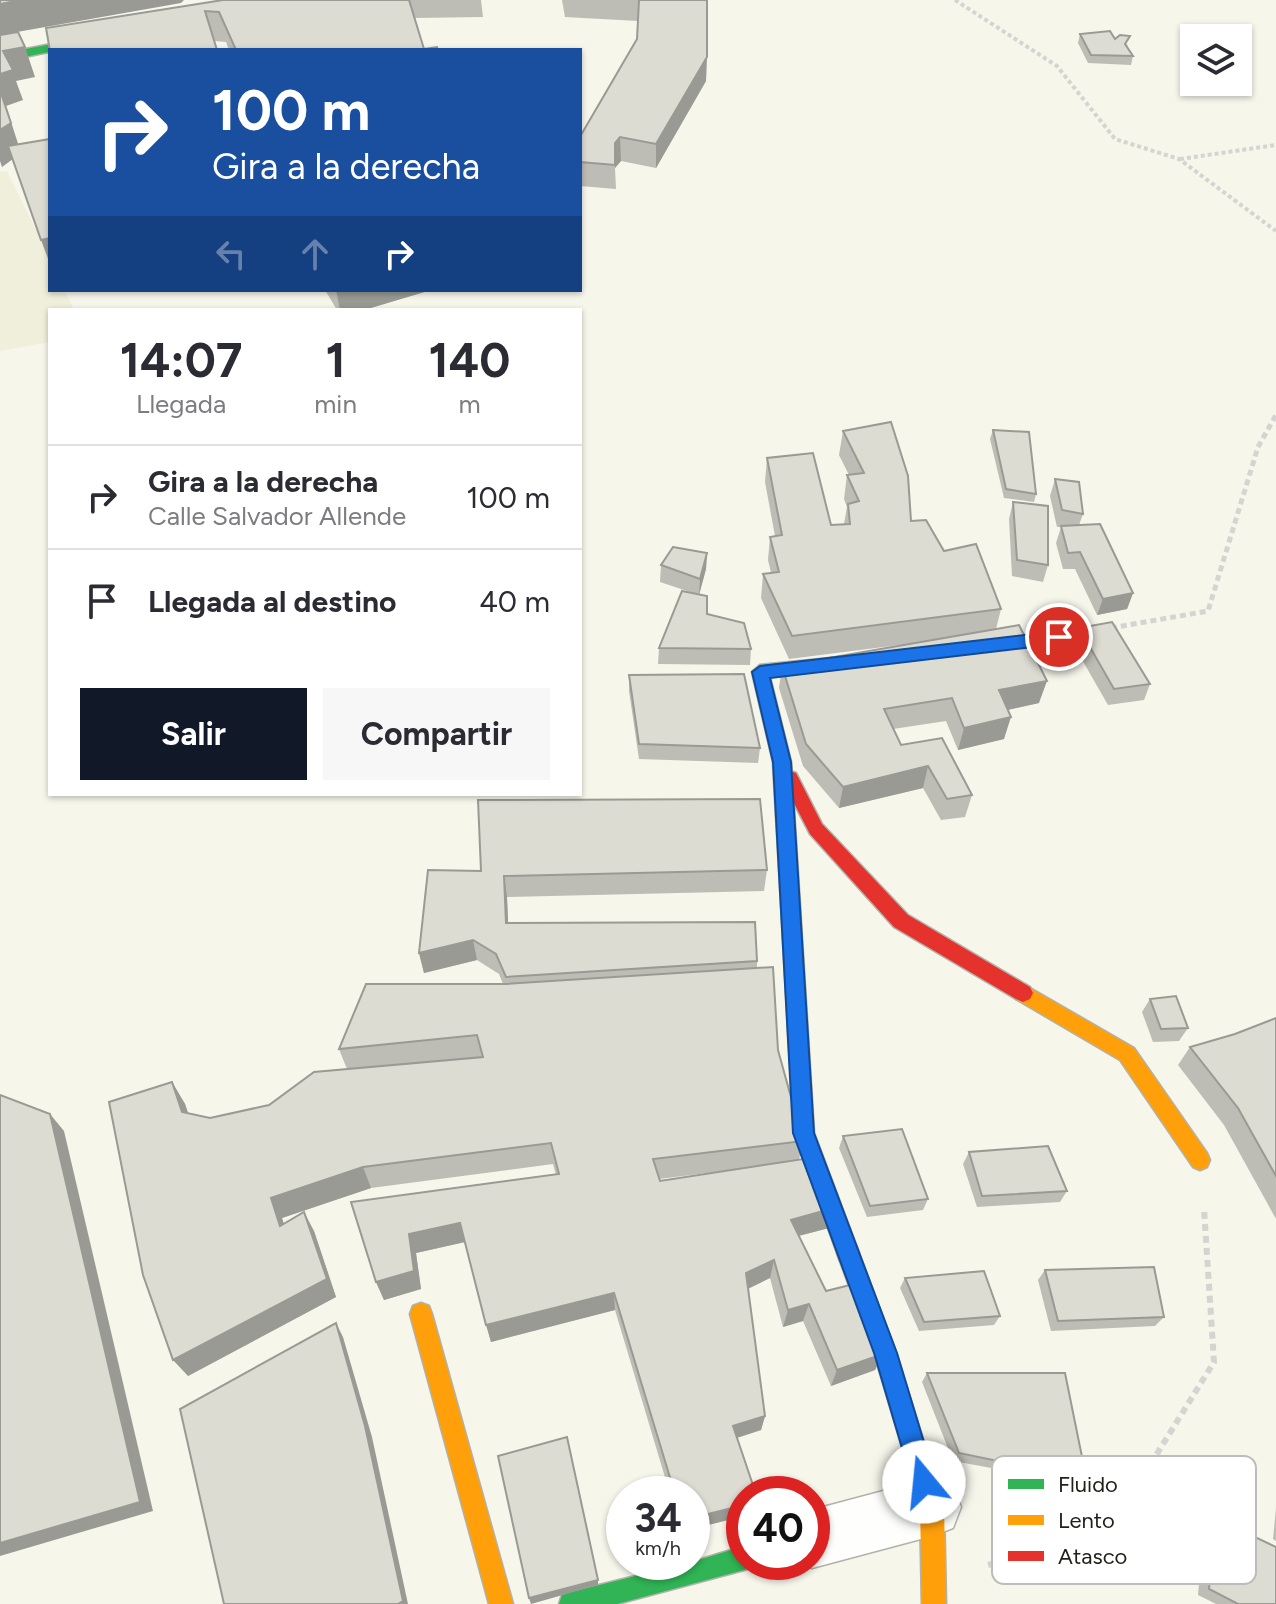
<!DOCTYPE html>
<html lang="es">
<head>
<meta charset="utf-8">
<style>
  body { margin:0; font-family:Figtree,sans-serif; background:#f7f7f7; color:#2b2b33; height:100vh; display:flex; flex-direction:column; font-size:30px; white-space:nowrap }
  * { box-sizing:border-box; margin:0 }
  p { font-size:26px; color:#7c7c81 }
  .icon { flex:none; width:44px; height:44px; fill:none; stroke:currentColor; stroke-width:2; stroke-linecap:round; stroke-linejoin:round }
  .map { position:relative; flex:1; overflow:hidden }
  .panel { position:absolute; left:48px; top:308px; width:534px; height:488px; display:flex; flex-direction:column; background:#fff; border-radius:0px; box-shadow:0 2px 6px #0004 }
  .panel>* { flex:none }
  .hud { position:absolute; left:48px; top:48px; width:534px; height:244px; border-radius:0px; box-shadow:0 2px 6px #0004; background:#1a4fa0; color:#fff; overflow:hidden }
  .tools { position:absolute; left:1180px; top:24px; display:grid; gap:16px }
  .tools a { display:grid; place-items:center; width:72px; height:72px; border-radius:0px; background:#fff; box-shadow:0 2px 6px #0004; font-size:40px }
  .speed { position:absolute; left:606px; top:1476px; display:flex; gap:16px; font-size:40px; font-weight:700; text-align:center }
  .speed>* { display:grid; place-content:center; width:104px; height:104px; border-radius:50%; background:#fff; box-shadow:0 2px 6px #0004; line-height:1 }
  .speed small { font-size:20px; font-weight:400 }
  .speed .limit { border:12px solid #d22; background:#fff; color:#111 }
  .pin { position:absolute; display:grid; place-items:center; width:68px; height:68px; color:#fff; margin:-34px; border:4px solid #fff; border-radius:50%; box-shadow:0 2px 8px #0007 }
  .me { position:absolute; width:88px; margin:-44px; rotate:343deg; stroke-linejoin:round; filter:drop-shadow(0 0 6px #0008) }
  .turn { display:flex; align-items:center; gap:28px; height:168px; padding:0 32px; font-size:36px }
  .turn .icon { width:104px; height:104px; stroke-width:2.5 }
  .turn b { display:block; font-size:56px; line-height:68px }
  .lanes { display:flex; align-items:center; height:76px; padding:0 32px; background:#0003; justify-content:center; gap:40px; direction:ltr }
  .lanes .off { opacity:.35 }
  .eta { display:flex; justify-content:space-evenly; align-items:center; height:136px; text-align:center }
  .eta b { font-size:48px; font-weight:700; line-height:56px }
  .cta { display:flex; gap:16px; margin-top:auto; padding:16px 32px }
  .cta a { flex:1; height:92px; border-radius:0px; background:#111827; color:#fff; font-size:32px; font-weight:700; line-height:92px; text-align:center }
  .cta a+a { background:#f7f7f7; color:#2b2b33 }
  ul { padding:0; list-style:none }
  li { display:flex; align-items:center; gap:24px; height:104px; padding:0 32px; border-top:2px solid #e1e1e2 }
  li div { flex:1 }
  li b { display:block; font-size:30px }
  li em { font-style:normal }
  .map>svg:first-child { display:block }
  .built { fill:#f0efdb }
  .lines { fill:none; stroke-linecap:round; stroke-linejoin:round }
  .street-casing { stroke:#b2b2aa; stroke-width:3 }
  .fast-casing { stroke:#b2b2aa; stroke-width:3 }
  .slow-casing { stroke:#b2b2aa; stroke-width:3 }
  .jam-casing { stroke:#b2b2aa; stroke-width:3 }
  .path-far2 { stroke:#d4d4d1; stroke-width:4; stroke-dasharray:4 3; stroke-linecap:butt }
  .path-far1 { stroke:#d4d4d1; stroke-width:5; stroke-dasharray:6 4; stroke-linecap:butt }
  .path { stroke:#d4d4d1; stroke-width:6; stroke-dasharray:7 5; stroke-linecap:butt }
  .street { fill:#fefefc; fill-rule:evenodd }
  .fast { fill:#30b455; fill-rule:evenodd }
  .slow { fill:#ff9f0a; fill-rule:evenodd }
  .jam { fill:#e5322d; fill-rule:evenodd }
  .wall { fill:#bdbdb5; fill-rule:evenodd }
  .shaded-wall { fill:#9a9a94 }
  .building { fill:#dcdcd3; stroke:#9a9a94; stroke-width:2 }
  .route { fill:#1a73e8; stroke:#114b97; stroke-width:2 }
  .key { fill:#fff; stroke:#bcbcba; stroke-width:2 }
  .key-label { font-size:22px; fill:#201f18 }
</style>
</head>
<body>
<div class="map">
<svg width="1276" height="1604" viewBox="0 0 1276 1604">
  <rect width="100%" height="100%" fill="#f6f6eb"/>
  <path class="built" d="M7,171L50,259V290H65L74,310H50V342L0,351V172Z"/>
  <g class="lines">
    <defs>
      <path id="street" d="M932,1478L953,1486L961,1507L953,1528L932,1536L812,1568L797,1562H812V1510Z"/>
      <g id="fast">
        <path d="M108,33L112,35V39L0,62V54Z"/>
        <path d="M841,657L849,663L847,668L770,677L791,762L814,1133L859,1253L856,1261L848,1264L840,1261L837,1253L794,1133L773,762L752,672L760,665Z"/>
        <path d="M744,1546V1562H754L753,1567L744,1570L617,1604H559L562,1595L571,1592L692,1562Z"/>
      </g>
      <g id="slow">
        <path d="M1023,984L1134,1048L1207,1153L1210,1160L1207,1167L1200,1170L1193,1167L1120,1060L1016,999L1013,993L1016,987Z"/>
        <path d="M848,1242L856,1245L896,1353L944,1507L946,1604H922L920,1507L874,1353L837,1253L840,1245Z"/>
        <path d="M421,1303L429,1306L432,1314L513,1604H489L410,1314L413,1306Z"/>
      </g>
      <g id="jam">
        <path d="M1059,631L1067,637L1059,643L969,654L961,648L969,642Z"/>
        <path d="M790,771L796,773L822,824L908,915L1030,987L1033,993L1030,999L1023,1002L1016,999L894,927L810,834L781,778L784,773Z"/>
      </g>
    </defs>
    <use href="#street" class="street-casing"/>
    <use href="#fast" class="fast-casing"/>
    <use href="#slow" class="slow-casing"/>
    <use href="#jam" class="jam-casing"/>
    <g class="path-far2">
      <path d="M955,0L1057,66L1115,139L1179,159L1276,231"/>
      <path d="M1180,159L1276,145"/>
    </g>
    <path class="path-far1" d="M1111,628L1208,611L1258,447L1276,415"/>
    <path class="path" d="M988,1565L1109,1531L1214,1362L1204,1209"/>
    <use href="#street" class="street"/>
    <use href="#fast" class="fast"/>
    <use href="#slow" class="slow"/>
    <use href="#jam" class="jam"/>
  </g>
  <g class="wall">
    <path d="M223,0H481L483,17L414,18L424,49L438,50H229L226,42L214,41L50,50Z"/>
    <path d="M562,0H707L706,81L656,168L621,161L615,168L616,189L580,186V135H581L637,39L638,21L565,17Z"/>
    <path d="M1080,34L1115,39L1128,45L1126,47L1133,56L1131,65L1088,63L1078,43Z"/>
    <path d="M325,290H431L364,310H337Z"/>
    <path d="M993,430L1036,494L1034,502L1004,498L990,439Z"/>
    <path d="M843,431L911,521L1001,609L996,629L1039,703L1008,710L1004,739L958,750L946,721L893,729L901,745L972,795L965,817L941,820L923,788L839,808L803,766L779,688L782,666L923,642L789,659L761,598L763,574L771,573L768,560L770,537L775,536L765,482L767,458L831,525L844,524L847,507L844,499L847,475H849L839,455Z"/>
    <path d="M1055,479L1083,514L1079,525L1133,593L1127,609L1097,615L1075,569H1063L1056,543L1061,527H1057L1050,496Z"/>
    <path d="M1013,502L1048,565L1043,582L1012,576L1009,519Z"/>
    <path d="M707,553L706,569L699,595L707,614L751,649L750,665L658,664L659,648L693,593L660,582L661,565Z"/>
    <path d="M1079,628L1150,684L1144,700L1108,705L1073,644Z"/>
    <path d="M629,675L760,748L758,763L639,759L629,691Z"/>
    <path d="M767,870L764,891L507,897L508,923L757,961V968L778,1050L803,1141L799,1160L834,1208L829,1228L799,1236L826,1291L883,1354L875,1370L831,1386L803,1321L783,1327L770,1278L748,1289L765,1416L761,1430L737,1438L744,1494V1516L692,1529V1494H670L615,1310L491,1342L465,1242L416,1253L421,1289L384,1300L376,1282L351,1202L556,1175L553,1164L371,1188L282,1218L284,1224L314,1231L336,1297L188,1376L172,1082L185,1104L188,1113L210,1118L269,1105L347,1069L339,1049L503,984L499,974L477,960L424,973L419,953L481,871ZM740,1169L660,1181L659,1179Z"/>
    <path d="M1150,999L1188,1028L1179,1041L1153,1042L1142,1012Z"/>
    <path d="M1276,1018V1219L1224,1125L1178,1065L1190,1047L1235,1034Z"/>
    <path d="M843,1136L928,1199L923,1210L867,1217L839,1148Z"/>
    <path d="M969,1152L1067,1191L1060,1202L977,1207L963,1164Z"/>
    <path d="M1045,1270L1164,1317L1155,1326L1051,1331L1038,1280Z"/>
    <path d="M905,1278L1000,1316L994,1325L919,1331L900,1288Z"/>
    <path d="M927,1373L1094,1516L1086,1522L1006,1520L997,1469L953,1461L922,1382Z"/>
    <path d="M1276,1508V1541L1273,1539Z"/>
    <path d="M1215,1518L1276,1604H1216L1198,1595L1204,1525Z"/>
  </g>
  <g class="shaded-wall">
    <path d="M21,0H184L181,3L0,35V4Z"/>
    <path d="M25,47L35,77L16,81L23,100L6,106L21,153L2,167L0,161V74L3,51Z"/>
    <path d="M707,57L706,81L656,168V144Z"/>
    <path d="M620,137L621,161L615,168V143Z"/>
    <path d="M50,238V264L41,240Z"/>
    <path d="M336,290H431L364,310H340Z"/>
    <path d="M707,553L706,569L699,595L700,579Z"/>
    <path d="M1133,593L1127,609L1097,615L1103,599Z"/>
    <path d="M1047,681L1039,703L993,713L999,690Z"/>
    <path d="M1011,717L1004,739L958,750L964,728Z"/>
    <path d="M928,766L923,788L839,808L843,787Z"/>
    <path d="M504,876L507,897L509,943L506,923Z"/>
    <path d="M473,940L477,960L424,973L419,953Z"/>
    <path d="M172,1082L185,1104L195,1133L182,1112Z"/>
    <path d="M50,1114L64,1131L153,1511L0,1556V1543Z"/>
    <path d="M363,1167L371,1188L282,1218L290,1245L280,1226L271,1198Z"/>
    <path d="M834,1208L829,1228L786,1239L791,1220Z"/>
    <path d="M304,1212L314,1231L336,1297L188,1376L173,1360Z"/>
    <path d="M460,1223L465,1242L416,1253L421,1289L384,1300L376,1282L409,1234Z"/>
    <path d="M774,1260L770,1278L743,1291L746,1273Z"/>
    <path d="M614,1293L615,1310L491,1342L486,1325Z"/>
    <path d="M809,1304L803,1321L783,1327L788,1310Z"/>
    <path d="M336,1323L343,1337L372,1437L408,1604H398Z"/>
    <path d="M883,1354L875,1370L831,1386L837,1370Z"/>
    <path d="M765,1416L761,1430L730,1440L733,1426Z"/>
    <path d="M744,1505V1516L692,1529V1518Z"/>
    <path d="M598,1580V1585L531,1604L529,1598Z"/>
  </g>
  <g class="building">
    <path d="M0,0H21L0,4Z"/>
    <path d="M223,0H409L424,49L437,47L438,50H236L219,12L205,11L217,50L50,51L46,28Z"/>
    <path d="M639,0H707V57L656,144L620,137L615,143V165L580,162V135H581L637,39Z"/>
    <path d="M1110,31L1115,39L1120,35L1130,36L1125,44L1133,56L1091,55L1080,34Z"/>
    <path d="M18,32L25,47L3,51L13,70L0,74V35Z"/>
    <path d="M0,90L11,123L0,130Z"/>
    <path d="M50,139V238L41,240L8,146Z"/>
    <path d="M891,422L908,476L911,521L926,520L944,551L976,544L1001,609L792,636L763,574L779,572L770,537L782,535L767,458L813,453L831,525L850,524L848,504L859,501L847,475L864,473L843,431Z"/>
    <path d="M993,430L1029,432L1036,494L1006,489Z"/>
    <path d="M1055,479L1079,482L1083,514L1062,510Z"/>
    <path d="M1013,502L1048,506V565L1017,560Z"/>
    <path d="M1100,524L1133,593L1103,599L1080,552L1068,553L1061,526Z"/>
    <path d="M673,547L707,553L700,579L661,565Z"/>
    <path d="M682,591L707,596V614L744,623L751,649L659,648Z"/>
    <path d="M1112,622L1150,684L1114,689L1079,628Z"/>
    <path d="M1019,625L1047,681L999,690L1011,717L964,728L952,698L884,709L901,745L942,738L972,795L947,799L928,766L843,787L806,744L782,666Z"/>
    <path d="M744,674L760,748L639,744L629,675Z"/>
    <path d="M760,799L767,870L504,876L506,923L755,922L757,961L506,977L496,954L473,940L419,953L428,870L481,871L478,800Z"/>
    <path d="M773,967L778,1050L803,1141L653,1159L660,1181L810,1158L834,1208L791,1220L826,1291L858,1283L883,1354L837,1370L809,1304L788,1310L774,1260L746,1273L765,1416L733,1426L756,1494H744V1505L692,1518V1494H675L614,1293L486,1325L460,1223L409,1234L414,1271L376,1282L351,1202L559,1174L551,1143L363,1167L271,1198L280,1226L304,1212L327,1279L173,1360L143,1275L109,1102L172,1082L182,1112L210,1118L269,1105L314,1072L483,1057L477,1035L339,1049L366,984H506Z"/>
    <path d="M1176,996L1188,1028L1161,1029L1150,999Z"/>
    <path d="M1276,1018V1176L1238,1108L1190,1047L1235,1034Z"/>
    <path d="M0,1095L50,1114L140,1502L0,1543Z"/>
    <path d="M902,1129L928,1199L870,1206L843,1136Z"/>
    <path d="M1048,1146L1067,1191L982,1196L969,1152Z"/>
    <path d="M1154,1267L1164,1317L1058,1321L1045,1270Z"/>
    <path d="M984,1271L1000,1316L924,1322L905,1278Z"/>
    <path d="M336,1323L365,1426L403,1601L398,1604H224L180,1409Z"/>
    <path d="M927,1373H1065L1094,1516L1013,1513L1003,1462L959,1453Z"/>
    <path d="M567,1437L598,1580L529,1598L498,1456Z"/>
    <path d="M1215,1518L1276,1547V1604H1238L1209,1589Z"/>
  </g>
  <path class="route" d="M1059,631L1067,637L1059,644L770,678L791,762L814,1133L897,1353L936,1482L933,1490L924,1494L916,1490L912,1482L874,1353L793,1133L773,762L752,672L760,666Z"/>
  <rect x="992" y="1456" width="264" height="128" rx="12" class="key"/>
  <rect x="1008" y="1479" width="36" height="10" fill="#30b455"/>
  <rect x="1008" y="1515" width="36" height="10" fill="#ff9f0a"/>
  <rect x="1008" y="1551" width="36" height="10" fill="#e5322d"/>
  <g class="key-label">
    <text x="1058" y="1492">Fluido</text>
    <text x="1058" y="1528">Lento</text>
    <text x="1058" y="1564">Atasco</text>
  </g>
</svg>
<div class="tools">
<a><svg class="icon" aria-label="layers" viewBox="0 0 24 24"><path d="M12 4l9 5-9 5-9-5zM3 14l9 5 9-5"/></svg></a>
</div>
<div class="speed"><div>34<small>km/h</small></div><div class="limit">40</div></div>
<div class="pin" style="left:1059px;top:637px;background:#d93025"><svg class="icon" aria-label="arrive" viewBox="0 0 24 24"><path d="M6 21V4h12l-3 4 3 4H6"/></svg></div>
<svg class="me" style="left:924px;top:1482px" viewBox="-20 -20 40 40"><circle r="19" fill="#fff"/><path d="M0-13L10 11 0 6-10 11z" fill="#1a73e8"/></svg>
<div class="hud">
<div class="turn"><svg class="icon" aria-label="right" viewBox="0 0 24 24"><path d="M7 20v-9h11M14 6l5 5-5 5"/></svg><div><b>100 m</b>Gira a la derecha</div></div>
<div class="lanes"><svg class="icon off" aria-label="left" viewBox="0 0 24 24"><path d="M17 20v-9H6M10 6l-5 5 5 5"/></svg><svg class="icon off" aria-label="ahead" viewBox="0 0 24 24"><path d="M12 20V5M6 11l6-6 6 6"/></svg><svg class="icon" aria-label="right" viewBox="0 0 24 24"><path d="M7 20v-9h11M14 6l5 5-5 5"/></svg></div>
</div>
<section class="panel">
<div class="eta">
<div><b>14:07</b><p>Llegada</p></div>
<div><b>1</b><p>min</p></div>
<div><b>140</b><p>m</p></div>
</div>
<ul>
<li><svg class="icon" aria-label="right" viewBox="0 0 24 24"><path d="M7 20v-9h11M14 6l5 5-5 5"/></svg><div><b>Gira a la derecha</b><p>Calle Salvador Allende</p></div><em>100 m</em></li>
<li><svg class="icon" aria-label="arrive" viewBox="0 0 24 24"><path d="M6 21V4h12l-3 4 3 4H6"/></svg><div><b>Llegada al destino</b></div><em>40 m</em></li>
</ul>
<div class="cta"><a>Salir</a><a>Compartir</a></div>
</section>
</div>
</body>
</html>
